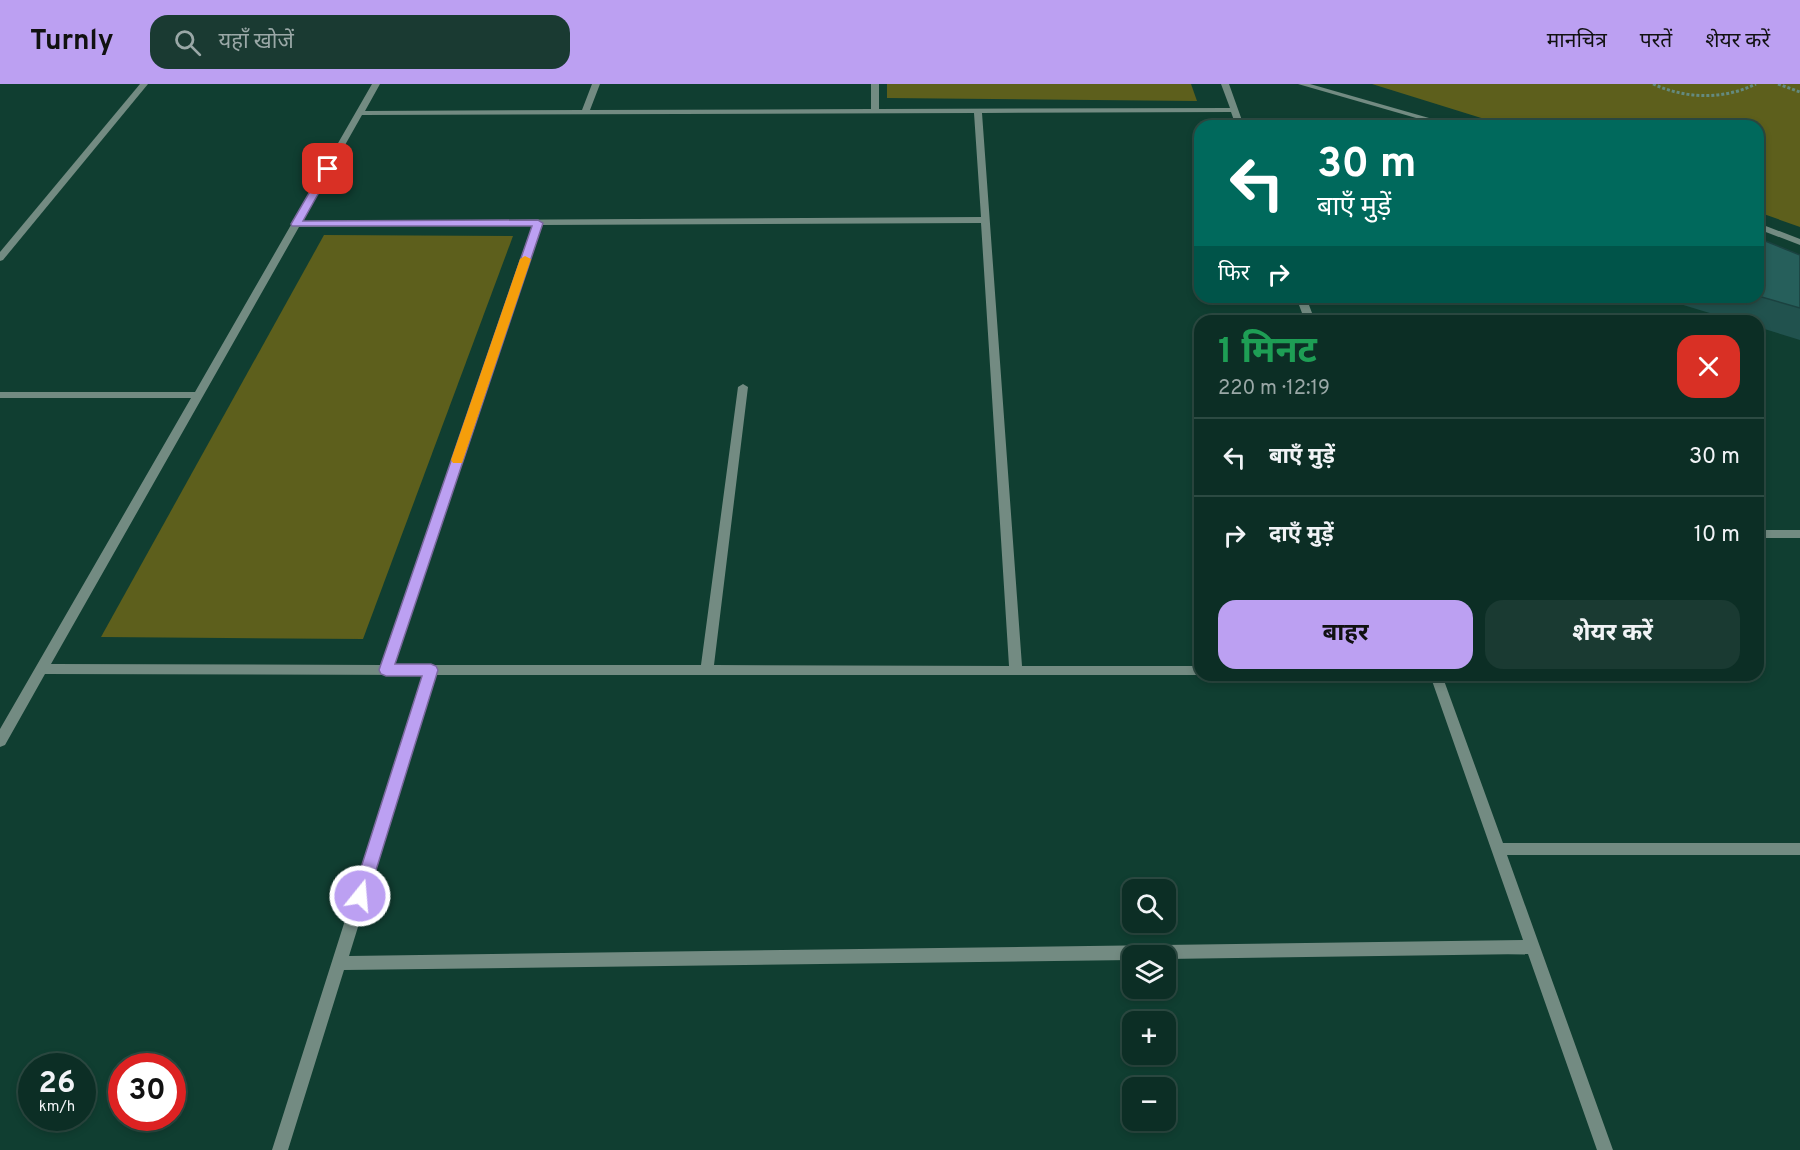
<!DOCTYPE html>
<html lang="hi">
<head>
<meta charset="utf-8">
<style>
  body { margin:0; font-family:Overpass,"Noto Sans Devanagari",sans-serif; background:#1a3a32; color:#f1f3f6; height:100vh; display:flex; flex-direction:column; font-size:22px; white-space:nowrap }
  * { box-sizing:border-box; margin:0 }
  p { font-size:20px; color:#9aa8a7 }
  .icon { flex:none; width:33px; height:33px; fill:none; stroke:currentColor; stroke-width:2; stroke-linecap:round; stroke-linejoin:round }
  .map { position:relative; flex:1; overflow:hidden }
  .side { position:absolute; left:1194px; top:231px; width:570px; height:366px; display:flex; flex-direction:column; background:#0c2e25; border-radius:18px; box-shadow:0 3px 9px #0003,0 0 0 2px #2c4a42 }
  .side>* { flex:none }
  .banner { position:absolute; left:1194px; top:36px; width:570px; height:183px; border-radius:18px; box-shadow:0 3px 9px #0003,0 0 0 2px #2c4a42; background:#00695c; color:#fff; overflow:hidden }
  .buttons { position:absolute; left:1122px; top:795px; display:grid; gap:12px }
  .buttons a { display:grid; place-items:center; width:54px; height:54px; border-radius:12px; background:#0c2e25; box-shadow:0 3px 9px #0003,0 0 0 2px #2c4a42; font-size:30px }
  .speed { position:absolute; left:18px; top:969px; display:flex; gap:12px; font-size:30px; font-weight:700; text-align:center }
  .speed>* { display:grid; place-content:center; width:78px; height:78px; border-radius:50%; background:#0c2e25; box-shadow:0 3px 9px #0003,0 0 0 2px #2c4a42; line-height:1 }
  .speed small { font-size:15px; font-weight:400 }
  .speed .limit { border:9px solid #d22; background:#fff; color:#111 }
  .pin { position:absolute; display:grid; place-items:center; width:51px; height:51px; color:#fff; margin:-26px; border-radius:12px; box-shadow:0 3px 9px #0006 }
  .me { position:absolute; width:66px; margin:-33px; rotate:17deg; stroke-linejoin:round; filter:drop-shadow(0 0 4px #0008) }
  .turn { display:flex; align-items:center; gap:21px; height:126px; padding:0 24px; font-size:27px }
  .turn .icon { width:78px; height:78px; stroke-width:2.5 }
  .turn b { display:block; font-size:42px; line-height:51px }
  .then { display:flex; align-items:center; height:57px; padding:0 24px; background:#0003; gap:12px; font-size:22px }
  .round { display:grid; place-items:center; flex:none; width:63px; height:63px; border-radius:18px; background:#1a3a32 }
  .overview { display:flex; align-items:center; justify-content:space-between; height:102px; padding:0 24px }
  h1 { font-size:36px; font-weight:700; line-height:45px; color:#1e9e55 }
  .action { display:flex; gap:12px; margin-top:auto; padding:12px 24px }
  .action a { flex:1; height:69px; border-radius:18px; background:#bca0f2; color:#111; font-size:24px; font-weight:700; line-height:69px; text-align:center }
  .action a+a { background:#1a3a32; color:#f1f3f6 }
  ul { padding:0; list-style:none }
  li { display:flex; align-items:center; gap:18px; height:78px; padding:0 24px; border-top:2px solid #2c4a42 }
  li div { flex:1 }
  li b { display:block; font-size:22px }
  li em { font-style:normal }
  header { display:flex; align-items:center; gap:36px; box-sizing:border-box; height:84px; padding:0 30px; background:#bca0f2; color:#111 }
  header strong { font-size:28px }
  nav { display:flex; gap:33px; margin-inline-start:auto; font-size:21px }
  .search { width:420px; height:54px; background:#1a3a32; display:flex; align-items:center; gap:15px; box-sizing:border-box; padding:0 21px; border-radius:18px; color:#9aa8a7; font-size:22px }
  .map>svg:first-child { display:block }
  .green { fill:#5d5f1c }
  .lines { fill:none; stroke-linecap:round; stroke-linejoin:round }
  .path { stroke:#648a7e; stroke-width:3; stroke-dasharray:3 2; stroke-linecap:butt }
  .minor { fill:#738b82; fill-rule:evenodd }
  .wall { fill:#21524e }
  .building { fill:#265f5b; stroke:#1b4240; stroke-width:1.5 }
  .route { fill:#bca0f2; stroke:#7a689d; stroke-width:1.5 }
  .slow { fill:#f59e0b }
</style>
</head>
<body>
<header>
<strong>Turnly</strong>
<div class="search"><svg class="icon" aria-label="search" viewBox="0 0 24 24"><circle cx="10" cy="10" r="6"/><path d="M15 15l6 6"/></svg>यहाँ खोजें</div>
<nav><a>मानचित्र</a><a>परतें</a><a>शेयर करें</a></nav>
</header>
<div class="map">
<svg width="1800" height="1066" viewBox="0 0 1800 1066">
  <rect width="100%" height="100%" fill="#103e31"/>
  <g class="green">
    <path d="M887,0H1191L1197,17L887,14Z"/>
    <path d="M1372,0H1800V143L1758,128V42H1507Z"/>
    <path d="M324,151L513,152L363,555L101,553Z"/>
  </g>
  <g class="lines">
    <g class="path">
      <path d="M1653,0C1686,15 1723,16 1756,0"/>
      <path d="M1778,0L1800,8"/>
    </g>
    <g class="minor">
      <path d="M140,0H148L3,176L0,177V168Z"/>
      <path d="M372,0H380L365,27L582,26L592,0H600L590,26L871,25V0H879V25L1230,24L1221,0H1229L1244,42H1236L1231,28L982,29L1022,582H1200V591H1203H436L349,872L1523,856L1430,591H1442L1503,759H1800V771H1507L1613,1066H1597L1528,870L1166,875V872H1132V876L344,886L288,1066H272L423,591L45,590L5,661L0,663V645L191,314H0V308H195ZM974,29L981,133L302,137L362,31ZM981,139L1009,582L714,581L748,303L743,300L738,303L701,581H394L542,141ZM533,141L382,581L51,580L299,143Z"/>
      <path d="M1298,0H1310L1457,42H1444Z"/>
      <path d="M1758,139L1800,155V161L1758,145Z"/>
      <path d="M1296,213H1306L1315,237H1305Z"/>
      <rect x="1758" y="446" width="42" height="8"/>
    </g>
  </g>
  <path class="wall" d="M1758,154L1800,171V256L1758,243V237H1736L1680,220L1684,213H1758Z"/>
  <path class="building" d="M1758,154L1800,171V224L1758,212Z"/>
  <path class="route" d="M328,82L332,85L303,137L538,136L543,139L395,580H431L436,582L438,586L368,812L366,817L360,819L354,817L352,812L422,592H386L381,590L379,586L532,142H292L291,140L323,85Z"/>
  <path class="slow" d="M525,172L531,175L463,376L462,379H453L451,376L520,175Z"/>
</svg>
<div class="buttons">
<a><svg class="icon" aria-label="search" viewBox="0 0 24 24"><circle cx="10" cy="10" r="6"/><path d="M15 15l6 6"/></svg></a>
<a><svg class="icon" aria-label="layers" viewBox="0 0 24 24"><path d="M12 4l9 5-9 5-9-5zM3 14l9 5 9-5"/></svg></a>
<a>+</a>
<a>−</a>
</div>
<div class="speed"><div>26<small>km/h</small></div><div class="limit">30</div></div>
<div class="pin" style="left:328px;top:85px;background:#d93025"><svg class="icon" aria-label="arrive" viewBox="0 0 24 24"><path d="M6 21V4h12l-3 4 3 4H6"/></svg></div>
<svg class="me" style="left:360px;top:812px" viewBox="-20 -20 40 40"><circle r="17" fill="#bca0f2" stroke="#fff" stroke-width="3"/><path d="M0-11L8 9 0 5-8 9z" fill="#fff"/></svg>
<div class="banner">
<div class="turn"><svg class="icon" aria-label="left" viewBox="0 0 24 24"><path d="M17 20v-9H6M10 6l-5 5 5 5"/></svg><div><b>30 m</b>बाएँ मुड़ें</div></div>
<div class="then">फिर<svg class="icon" aria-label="right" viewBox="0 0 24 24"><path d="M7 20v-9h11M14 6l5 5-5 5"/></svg></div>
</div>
<section class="side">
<div class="overview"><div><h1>1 मिनट</h1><p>220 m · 12:19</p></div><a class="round" style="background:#d93025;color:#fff"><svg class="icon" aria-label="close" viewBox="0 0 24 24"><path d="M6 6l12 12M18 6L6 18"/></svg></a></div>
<ul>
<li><svg class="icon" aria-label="left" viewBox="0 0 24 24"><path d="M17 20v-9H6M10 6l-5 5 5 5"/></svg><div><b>बाएँ मुड़ें</b></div><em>30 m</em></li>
<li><svg class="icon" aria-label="right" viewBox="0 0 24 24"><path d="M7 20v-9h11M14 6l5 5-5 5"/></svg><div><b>दाएँ मुड़ें</b></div><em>10 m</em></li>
</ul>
<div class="action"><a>बाहर</a><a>शेयर करें</a></div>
</section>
</div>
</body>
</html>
